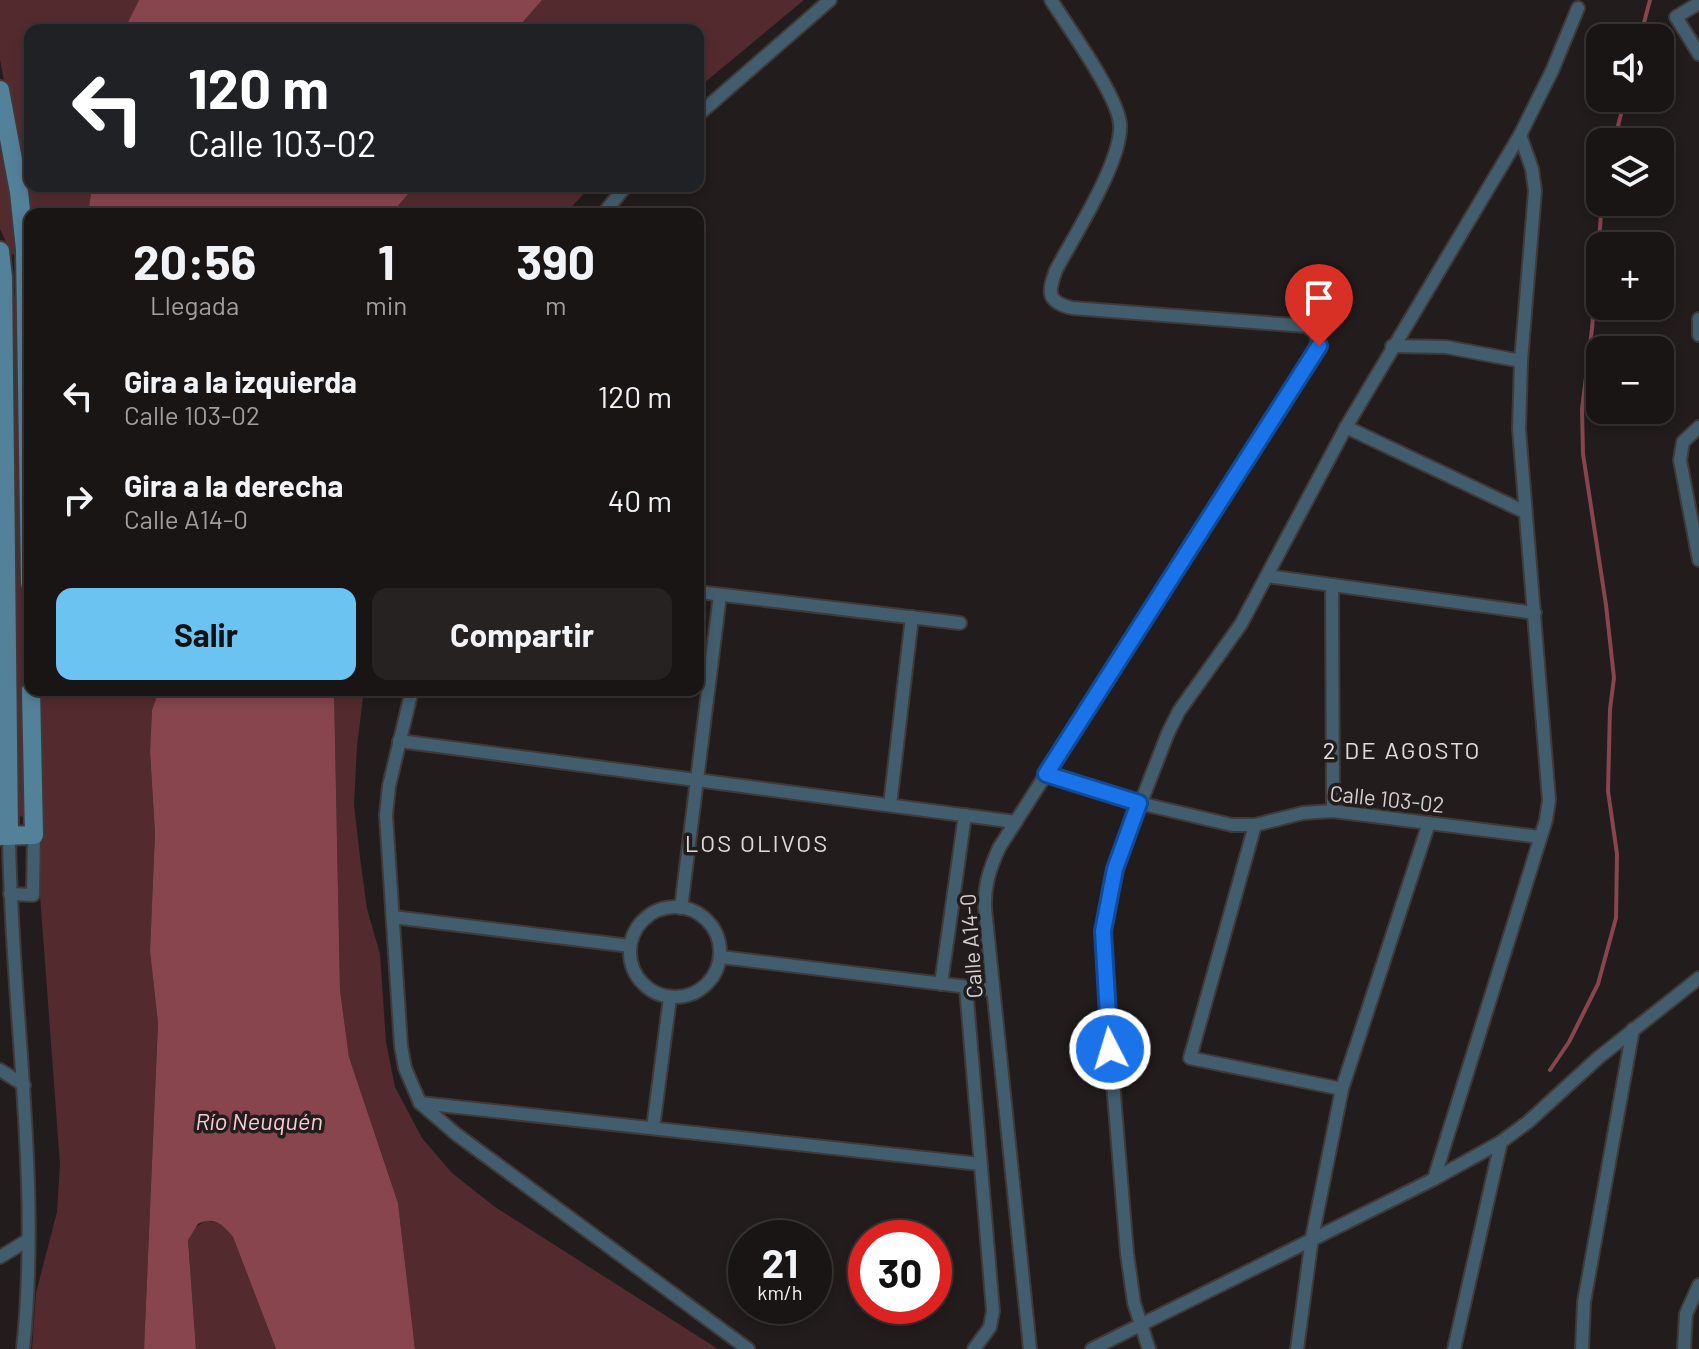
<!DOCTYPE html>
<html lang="es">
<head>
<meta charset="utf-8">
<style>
  body { margin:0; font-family:Barlow,sans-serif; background:#272222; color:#f1f3f6; height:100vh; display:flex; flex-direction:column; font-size:30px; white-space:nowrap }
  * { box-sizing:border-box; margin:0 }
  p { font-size:26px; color:#9f9fa0 }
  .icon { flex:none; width:44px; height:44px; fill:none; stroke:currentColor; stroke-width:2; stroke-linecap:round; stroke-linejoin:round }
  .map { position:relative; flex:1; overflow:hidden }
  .panel { position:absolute; left:24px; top:208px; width:680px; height:488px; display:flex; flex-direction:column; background:#1a1515; border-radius:16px; box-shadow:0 4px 12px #0003,0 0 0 2px #383434 }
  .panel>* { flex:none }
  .top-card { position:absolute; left:24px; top:24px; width:680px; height:168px; border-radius:16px; box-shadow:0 4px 12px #0003,0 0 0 2px #383434; background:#202124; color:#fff; overflow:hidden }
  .fabs { position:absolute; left:1586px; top:24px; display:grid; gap:16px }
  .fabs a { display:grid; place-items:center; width:88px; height:88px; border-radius:16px; background:#1a1515; box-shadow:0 4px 12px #0003,0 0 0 2px #383434; font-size:40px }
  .speed { position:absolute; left:728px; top:1220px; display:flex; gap:16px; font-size:40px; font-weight:700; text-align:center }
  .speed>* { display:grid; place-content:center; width:104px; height:104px; border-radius:50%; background:#1a1515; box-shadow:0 4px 12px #0003,0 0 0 2px #383434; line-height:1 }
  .speed small { font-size:20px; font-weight:400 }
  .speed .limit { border:12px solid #d22; background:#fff; color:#111 }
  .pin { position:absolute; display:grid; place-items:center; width:68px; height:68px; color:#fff; margin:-82px -34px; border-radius:50% 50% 50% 0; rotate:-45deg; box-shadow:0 0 8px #0007 }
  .pin .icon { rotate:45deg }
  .me { position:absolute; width:88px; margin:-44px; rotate:355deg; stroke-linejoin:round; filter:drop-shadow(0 0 6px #0008) }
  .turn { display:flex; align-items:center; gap:28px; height:168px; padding:0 32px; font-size:36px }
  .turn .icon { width:104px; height:104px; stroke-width:2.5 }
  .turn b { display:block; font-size:56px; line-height:68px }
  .eta { display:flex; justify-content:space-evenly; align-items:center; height:136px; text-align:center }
  .eta b { font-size:48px; font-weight:700; line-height:56px }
  .button { display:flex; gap:16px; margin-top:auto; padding:16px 32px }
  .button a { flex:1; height:92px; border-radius:16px; background:#6bc3f2; color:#111; font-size:32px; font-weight:700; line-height:92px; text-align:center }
  .button a+a { background:#272222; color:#f1f3f6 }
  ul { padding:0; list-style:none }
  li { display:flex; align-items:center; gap:24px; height:104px; padding:0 32px }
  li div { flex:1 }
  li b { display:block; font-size:30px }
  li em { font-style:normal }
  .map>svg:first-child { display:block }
  .green { fill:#532b2f }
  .water { fill:#88454d }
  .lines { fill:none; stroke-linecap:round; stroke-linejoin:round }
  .stream { stroke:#88454d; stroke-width:4 }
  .street-casing { stroke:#3f3939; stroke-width:16 }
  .secondary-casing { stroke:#3f3939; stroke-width:22 }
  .street { stroke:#425d6d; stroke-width:12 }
  .secondary { stroke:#54819a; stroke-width:18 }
  .route-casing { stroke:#114b97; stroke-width:20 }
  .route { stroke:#1a73e8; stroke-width:14 }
  .labels { text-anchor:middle; stroke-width:7; stroke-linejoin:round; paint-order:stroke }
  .street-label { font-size:22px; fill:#d5d1d1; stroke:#221c1c }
  .neighbourhood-label { font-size:24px; letter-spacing:2px; fill:#e2dada; stroke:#221c1c }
  .water-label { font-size:24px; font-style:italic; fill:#f7cccf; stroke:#221c1c }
</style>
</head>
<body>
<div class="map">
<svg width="1699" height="1349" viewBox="0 0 1699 1349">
  <rect width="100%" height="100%" fill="#221c1c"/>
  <g class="green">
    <path d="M0,0H139L124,30H30V186H92L88,214H30L0,60Z"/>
    <path d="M542,0H804L698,88V30H516Z"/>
    <path d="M3,152L13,201L16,253L12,255L0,229V153Z"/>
    <path d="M415,186H591L565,214H391Z"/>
    <path d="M13,295L18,296L19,305L25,810L22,817L18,815L11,297Z"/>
    <path d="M38,690H159L152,710L150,752L155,833L150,951L158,1023L144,1349H32L36,1293L57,1212L60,1164L40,895Z"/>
    <path d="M334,690H364L357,746L354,805L360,857L367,909L380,954L386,1042L395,1087L422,1138L452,1173L495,1207L718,1349H415L398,1203L349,1057L340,990Z"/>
    <path d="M205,1221C219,1220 224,1226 233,1237L276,1349H196L188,1240L192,1230Z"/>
  </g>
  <g class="water">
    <path d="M139,0H542L516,30H124Z"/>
    <path d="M92,186H415L391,214H88Z"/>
    <path d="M159,690H334L340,990L349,1057L398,1203L415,1349H276L233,1237C222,1224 214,1216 198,1224L188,1240L196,1349H144L158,1023L150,951L155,833L150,752L152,710Z"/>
  </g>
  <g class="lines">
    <g class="stream">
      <path d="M1640,38L1650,0"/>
      <path d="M1614,142L1625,98"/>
      <path d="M1550,1070L1569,1042L1598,984L1616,918L1617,854L1608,791L1610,709L1614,678L1606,605L1583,454L1582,409L1592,329L1602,202"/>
    </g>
    <defs>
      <g id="street">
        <path d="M1699,3L1676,17L1699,54"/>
        <path d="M698,115L830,0"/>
        <path d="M603,214L626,186"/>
        <path d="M1699,319V335"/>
        <path d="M1392,346L1446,347L1521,361"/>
        <path d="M1346,427L1525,512"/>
        <path d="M1699,427L1683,442L1680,460L1699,560"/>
        <path d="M1267,576L1535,613"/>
        <path d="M1332,585L1333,811"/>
        <path d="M698,592L960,623"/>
        <path d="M412,690L389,786L386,815L401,1046L405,1068L420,1103L456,1134L748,1349"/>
        <path d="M399,741L1016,822"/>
        <path d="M1046,774L1139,803L1232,825H1255L1303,813L1333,811L1540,837"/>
        <path d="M890,805L912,617"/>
        <path d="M1255,825L1190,1058L1342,1089"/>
        <path d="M9,836C11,1007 41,1178 23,1349"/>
        <path d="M10,894L33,895L34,835"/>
        <circle cx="675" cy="952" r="45"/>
        <path d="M681,908L720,595"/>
        <path d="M393,917L630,946"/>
        <path d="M721,957L993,990"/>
        <path d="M941,984L965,815"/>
        <path d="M966,987L993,1311L990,1327L974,1349"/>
        <path d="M0,1070L24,1085"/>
        <path d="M420,1103L980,1164"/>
        <path d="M653,1128L670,998"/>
        <path d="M1434,1179L1546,820L1549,800L1519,429L1521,361L1535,191L1532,169L1520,135"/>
        <path d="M0,1257L28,1240"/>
        <path d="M1030,1349L985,908C984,885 990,868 999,848L1319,346L1315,332L1306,326L1072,308C1046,302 1048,292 1056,270C1074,236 1123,160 1120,124C1118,96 1068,27 1051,0"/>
        <path d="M1092,1349L1434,1179L1501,1142L1528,1122L1598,1058L1699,978"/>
        <path d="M1149,1349L1134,1303L1127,1253L1103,961V931L1115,869L1168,733L1179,711L1241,624L1346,427L1520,135L1552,71L1578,8"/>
        <path d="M1297,1349L1312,1238L1342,1089L1429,823"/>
        <path d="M1454,1349L1501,1142"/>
        <path d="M1582,1349L1584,1302L1633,1029"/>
        <path d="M1684,1349L1686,1314L1699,1285"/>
      </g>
      <g id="secondary">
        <path d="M0,90L19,192L25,249L30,583"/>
        <path d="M0,251L3,278L9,836"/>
        <path d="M0,836L34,835L31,690"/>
      </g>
    </defs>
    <use href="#street" class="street-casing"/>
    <use href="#secondary" class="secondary-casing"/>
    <use href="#street" class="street"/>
    <use href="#secondary" class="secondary"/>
  </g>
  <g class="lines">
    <defs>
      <path id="route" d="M1110,1049L1103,931L1115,869L1139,803L1046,774L1319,346"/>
    </defs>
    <use href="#route" class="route-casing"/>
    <use href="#route" class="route"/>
  </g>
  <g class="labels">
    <g class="street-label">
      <text transform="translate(1387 799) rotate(6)" y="8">Calle 103-02</text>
      <text transform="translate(971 946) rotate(-94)" y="8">Calle A14-0</text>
    </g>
    <g class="neighbourhood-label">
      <text x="1402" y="759">2 DE AGOSTO</text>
      <text x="757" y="852">LOS OLIVOS</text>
    </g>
    <g class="water-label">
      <text x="259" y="1130">Río Neuquén</text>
    </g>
  </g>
</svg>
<div class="fabs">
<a><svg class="icon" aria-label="sound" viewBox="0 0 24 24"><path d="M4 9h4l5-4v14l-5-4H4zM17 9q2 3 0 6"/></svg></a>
<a><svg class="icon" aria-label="layers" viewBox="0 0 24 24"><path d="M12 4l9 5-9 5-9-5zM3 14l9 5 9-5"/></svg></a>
<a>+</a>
<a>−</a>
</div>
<div class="speed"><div>21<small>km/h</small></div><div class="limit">30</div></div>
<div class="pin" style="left:1319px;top:346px;background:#d93025"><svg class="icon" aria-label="arrive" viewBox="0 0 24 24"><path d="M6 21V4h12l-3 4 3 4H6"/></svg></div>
<svg class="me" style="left:1110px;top:1049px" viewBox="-20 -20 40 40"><circle r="17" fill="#1a73e8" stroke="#fff" stroke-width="3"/><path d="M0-11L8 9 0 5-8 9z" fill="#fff"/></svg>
<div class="top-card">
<div class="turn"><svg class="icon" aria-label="left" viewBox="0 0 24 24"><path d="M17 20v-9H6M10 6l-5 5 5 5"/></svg><div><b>120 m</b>Calle 103-02</div></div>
</div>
<section class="panel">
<div class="eta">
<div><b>20:56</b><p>Llegada</p></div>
<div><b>1</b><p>min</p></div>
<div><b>390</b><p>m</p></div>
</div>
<ul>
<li><svg class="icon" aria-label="left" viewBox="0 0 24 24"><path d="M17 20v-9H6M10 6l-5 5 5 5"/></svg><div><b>Gira a la izquierda</b><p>Calle 103-02</p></div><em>120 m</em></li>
<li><svg class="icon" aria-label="right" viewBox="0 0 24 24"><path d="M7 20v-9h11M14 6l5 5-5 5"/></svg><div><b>Gira a la derecha</b><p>Calle A14-0</p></div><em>40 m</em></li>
</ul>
<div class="button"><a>Salir</a><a>Compartir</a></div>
</section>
</div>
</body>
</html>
